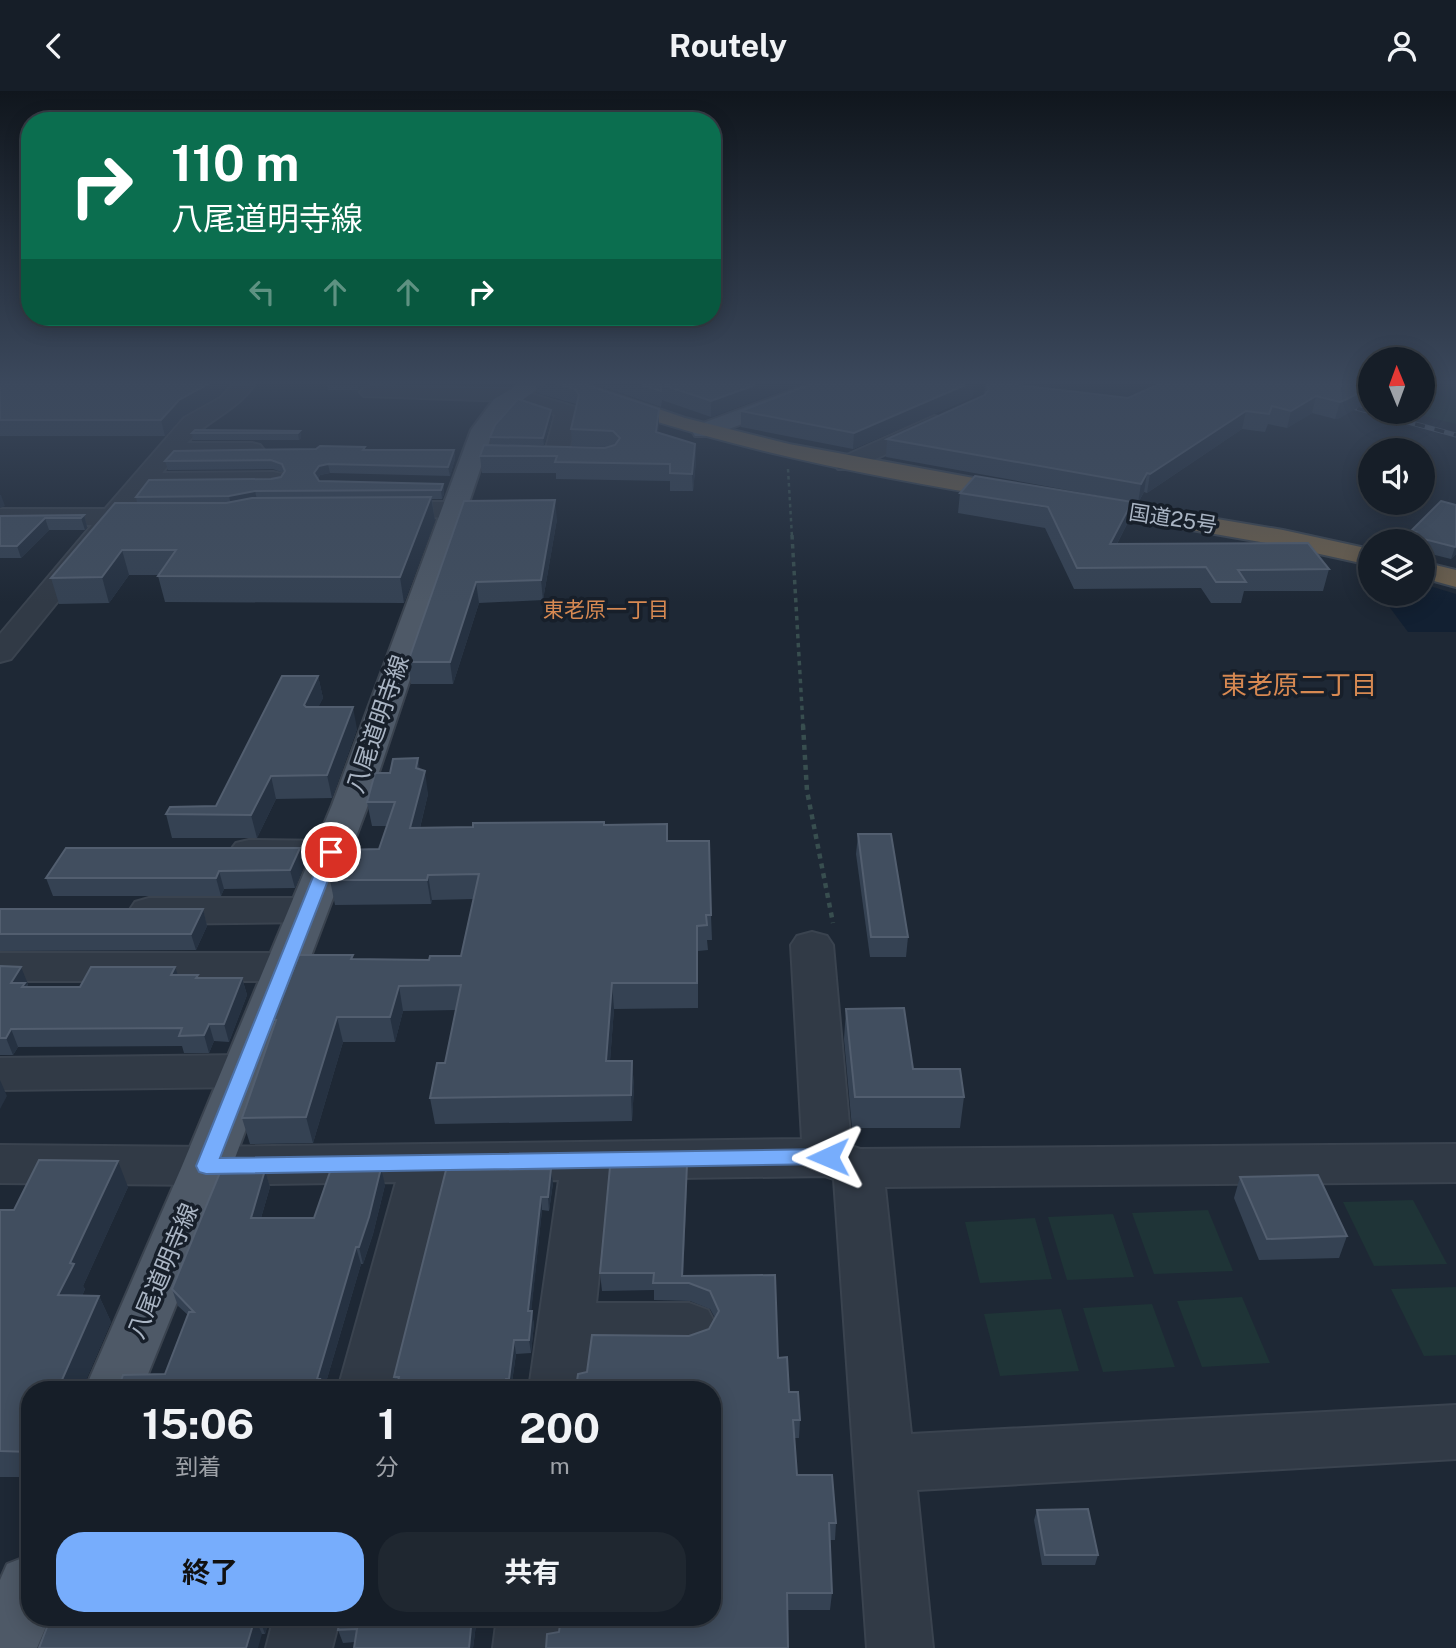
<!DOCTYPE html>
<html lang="ja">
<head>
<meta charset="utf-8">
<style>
  body { margin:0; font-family:"Public Sans","Noto Sans JP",sans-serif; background:#1f2730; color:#f1f3f6; height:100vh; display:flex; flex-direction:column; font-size:26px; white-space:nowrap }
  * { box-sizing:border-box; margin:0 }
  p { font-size:23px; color:#9ea2a8 }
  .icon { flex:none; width:38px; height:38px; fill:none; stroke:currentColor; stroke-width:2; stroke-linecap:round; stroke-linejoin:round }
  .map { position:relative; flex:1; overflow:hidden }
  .panel { position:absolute; left:21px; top:1290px; width:700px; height:245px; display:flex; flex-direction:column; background:#161e28; border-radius:28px; box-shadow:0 4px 18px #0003,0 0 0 2px #353c45 }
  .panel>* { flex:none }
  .guide { position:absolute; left:21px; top:21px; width:700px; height:214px; border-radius:28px; box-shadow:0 4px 18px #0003,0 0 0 2px #353c45; background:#0b6e4f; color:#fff; overflow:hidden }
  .needle { width:46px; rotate:359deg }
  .tools { position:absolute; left:1358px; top:256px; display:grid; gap:14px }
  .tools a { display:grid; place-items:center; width:77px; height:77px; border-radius:50%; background:#161e28; box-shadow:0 4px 18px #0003,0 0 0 2px #353c45; font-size:35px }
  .pin { position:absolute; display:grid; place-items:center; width:60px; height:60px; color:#fff; margin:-30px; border:4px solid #fff; border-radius:50%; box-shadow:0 2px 7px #0007 }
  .me { position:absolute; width:77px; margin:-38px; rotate:269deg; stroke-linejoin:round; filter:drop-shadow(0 0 5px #0008) }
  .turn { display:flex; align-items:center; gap:24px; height:147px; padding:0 35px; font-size:32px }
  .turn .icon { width:91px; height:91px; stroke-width:2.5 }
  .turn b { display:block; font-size:49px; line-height:60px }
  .lanes { display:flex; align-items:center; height:66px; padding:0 35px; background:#0003; justify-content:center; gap:35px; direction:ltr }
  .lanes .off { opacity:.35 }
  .eta { display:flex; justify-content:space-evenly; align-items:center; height:119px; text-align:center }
  .eta b { font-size:42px; font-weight:700; line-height:49px }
  .primary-button { display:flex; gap:14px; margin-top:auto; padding:14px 35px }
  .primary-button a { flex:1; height:80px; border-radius:28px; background:#77adfc; color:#111; font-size:28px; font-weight:700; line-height:80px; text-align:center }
  .primary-button a+a { background:#1f2730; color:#f1f3f6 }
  header { display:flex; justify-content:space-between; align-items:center; height:91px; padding:0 35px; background:#161e28; font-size:32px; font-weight:700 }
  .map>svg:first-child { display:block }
  .green { fill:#1f3437 }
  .water { fill:#122032 }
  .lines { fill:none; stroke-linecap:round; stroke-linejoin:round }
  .minor-casing { stroke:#3a434f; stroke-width:4 }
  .major-casing { stroke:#3a434f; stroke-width:4 }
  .highway-casing { stroke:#3c4550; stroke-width:4 }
  .path-far2 { stroke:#384e4f; stroke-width:2.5; stroke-dasharray:3.5 3.5; stroke-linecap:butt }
  .path-far1 { stroke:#384e4f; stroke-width:3.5; stroke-dasharray:4.5 4.5; stroke-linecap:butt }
  .path { stroke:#384e4f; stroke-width:4.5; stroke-dasharray:5 5; stroke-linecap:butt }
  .minor { fill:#313a46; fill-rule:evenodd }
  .major { fill:#4e5967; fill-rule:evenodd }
  .highway { fill:#6d604d; fill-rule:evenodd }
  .rail-casing { stroke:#525e6e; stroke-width:5 }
  .rail { stroke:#171f2a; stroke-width:3.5; stroke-dasharray:10; stroke-linecap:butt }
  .wall { fill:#354253 }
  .shaded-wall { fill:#263242 }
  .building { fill:#414e5f; stroke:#525e6f; stroke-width:2 }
  .route { fill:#77adfc; stroke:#4d70a4; stroke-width:2 }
  .labels { text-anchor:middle; stroke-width:7; stroke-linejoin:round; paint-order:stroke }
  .far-street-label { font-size:21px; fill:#aab5c4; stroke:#171f2a }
  .far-neighbourhood-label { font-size:21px; fill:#d78952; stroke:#171f2a }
  .street-label { font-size:24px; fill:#aab5c4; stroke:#171f2a }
  .neighbourhood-label { font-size:26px; fill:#d78952; stroke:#171f2a }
</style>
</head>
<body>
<header><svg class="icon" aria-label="back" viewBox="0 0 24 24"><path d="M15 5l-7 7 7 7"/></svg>Routely<svg class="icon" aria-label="person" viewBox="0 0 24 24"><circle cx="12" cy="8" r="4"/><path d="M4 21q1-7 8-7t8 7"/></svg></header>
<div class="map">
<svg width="1456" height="1557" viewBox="0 0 1456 1557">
  <rect width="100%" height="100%" fill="#1e2835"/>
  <g class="green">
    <path d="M1423,294H1456V333L1404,320H1423Z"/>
    <path d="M1413,1109L1447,1173L1374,1175L1343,1111Z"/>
    <path d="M1208,1119L1233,1180L1154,1183L1132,1122Z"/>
    <path d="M1113,1123L1134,1186L1067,1189L1048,1126Z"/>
    <path d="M1035,1127L1052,1188L980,1192L965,1131Z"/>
    <path d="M1456,1196V1264L1424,1265L1391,1198Z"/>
    <path d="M1242,1206L1270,1272L1202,1276L1177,1210Z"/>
    <path d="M1152,1213L1175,1276L1103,1281L1083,1217Z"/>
    <path d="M1061,1218L1079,1280L1000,1285L984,1223Z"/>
  </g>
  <path class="water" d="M1423,493L1456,503V541H1408L1379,502H1423Z"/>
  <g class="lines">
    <defs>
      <g id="minor">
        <path d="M232,294H254C235,321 208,328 187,352H252L260,354L264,359L260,364L175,366L162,382L273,381L282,383L285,388L282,393L150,396L132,418L164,421L168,426L164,431L120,434L11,568L0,571V543L92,434H0V418H105L184,327L220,307Z"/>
        <path d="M371,295L515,298L575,316L578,321L568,364L564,369H548L544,364L555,324L513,310L364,305L360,301L364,297Z"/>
        <path d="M934,325L942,327L945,332L942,337L854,378H838L834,373L838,368Z"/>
        <path d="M379,411H452L461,414L465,419L461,424L452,427L370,424L366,419L370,414Z"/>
        <path d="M249,749L331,750L344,753L350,761L344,769C316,776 264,775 236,768L230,760L236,752Z"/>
        <path d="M149,807H308L322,810L328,819L322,828L308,831L149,833L135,829L129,820L135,811Z"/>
        <path d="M812,841L827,845L833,854L851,1055L860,1058L1456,1053V1091L885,1096L911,1343L1456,1314V1368L917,1399L933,1557H867L834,1088L825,1085L609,1088L596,1212H689L708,1219L717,1236L708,1253L689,1260L591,1259L586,1298H529L559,1089L446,1090L395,1298H338L396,1091L207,1094L0,1092V1054L207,1056L802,1048L791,854L797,845Z"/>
        <path d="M0,862H285L300,866L306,876L300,886L285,890H0Z"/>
        <path d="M244,964L260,968L267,980L260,992L244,996L0,999V967Z"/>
        <path d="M274,1526H340L332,1557H266Z"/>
        <path d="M497,1526H563L559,1557H493Z"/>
      </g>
      <g id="major">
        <path d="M518,294H543L510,318L493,340L368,714L232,1075L142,1298H85L182,1075L332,714L471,339L494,308Z"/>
        <path d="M805,294H835L832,298L711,345H695L692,340L695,335Z"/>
        <path d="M30,1464V1526H50L37,1557H0V1489L7,1473Z"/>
      </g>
      <g id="highway">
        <path d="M558,294H588L685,327L789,353L1017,395L1026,397L1029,402L1026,407L1017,409C861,384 709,354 561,298Z"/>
        <path d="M1080,405L1283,439L1370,458V474L1283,455L1071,418L1067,413L1071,408Z"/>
        <path d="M1423,471L1456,479V496L1423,487Z"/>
      </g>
    </defs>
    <use href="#minor" class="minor-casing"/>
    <use href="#major" class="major-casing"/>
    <use href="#highway" class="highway-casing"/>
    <path class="path-far2" d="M788,378L792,446"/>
    <path class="path-far1" d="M792,444L803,635"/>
    <path class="path" d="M803,634L807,700L833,832"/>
    <use href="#minor" class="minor"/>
    <use href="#major" class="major"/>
    <use href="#highway" class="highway"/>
    <defs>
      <path id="rail" d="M1338,312L1456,344"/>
    </defs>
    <use href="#rail" class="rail-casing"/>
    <use href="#rail" class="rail"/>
  </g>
  <g class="wall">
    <path d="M0,294L218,305L183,325L165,345H0Z"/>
    <path d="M327,294H367L358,299H328Z"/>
    <path d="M536,294H587L659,318L658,342L695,353L696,370L693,400H670V390L556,388V382H482L480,365L608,356L572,355L571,338L577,315L576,313L537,302Z"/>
    <path d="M597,294H797L711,326L662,309L661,316Z"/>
    <path d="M985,294H1018L1128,307L1370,294L1340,327L1335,328L1312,322L1287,337L1268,333L1265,341L1242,338L1147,402L1144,401L1138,412L886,366L887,348L984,305Z"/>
    <path d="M973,306L853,358L741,336V320Z"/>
    <path d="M552,326L544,354H491L490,346Z"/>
    <path d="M300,340L301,347L299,349H193L192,342Z"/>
    <path d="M366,359H454L455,368L450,385L330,382L320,384L318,388L319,390L443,393L444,403L442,408H432L435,430L404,512L165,511L158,485L159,484H129L109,512L59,513L51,487L137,412L136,406L271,388L281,386L284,382L273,378L168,379L165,370Z"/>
    <path d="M960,402L1128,431L1117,453L1329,478L1323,500H1244L1241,512H1211L1201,497L1074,498L1045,437L958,422Z"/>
    <path d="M464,410L557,428L543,509L479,512L453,593H411L408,571Z"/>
    <path d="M1456,414V463L1451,468L1423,461V450H1408L1411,440Z"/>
    <path d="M84,424L87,436L85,439H49L21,467H0V425Z"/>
    <path d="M318,585L323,607L318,616L357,638L332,707L276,708L257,747H172L166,723L216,715Z"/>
    <path d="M420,678L428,703L420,737L667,733L668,750L711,824L712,849H707L708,859L698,860V917L614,918L610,970H632L634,996L632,1030L435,1033L430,1007L445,972L456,919L403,920L395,951H343L313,1052L250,1053L242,1027L275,934L273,929L354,868L429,869L461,865L474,808L432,809L431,813L335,814L330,789L379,758L387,735H372L367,711L390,682Z"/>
    <path d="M858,743L908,846L906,866H870L856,763Z"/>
    <path d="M304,775L295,797L224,798L221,805H53L46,787Z"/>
    <path d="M0,818H203L207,835L196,859L0,860Z"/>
    <path d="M0,875L28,893L27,896H80L178,884L199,887H242L247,904L229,951L214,950L209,962H184L182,955L18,956L13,964H0Z"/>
    <path d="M846,918L913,978L964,1006L960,1037H852L844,948Z"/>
    <path d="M265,1079L270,1096L261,1127H314L385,1094L373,1143L363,1173H361L324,1298H118L165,1283L188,1224L178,1215L172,1198Z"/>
    <path d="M1240,1086L1347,1145L1339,1167L1259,1169L1234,1107Z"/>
    <path d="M687,1091L683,1185L775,1184L778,1267L800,1329L799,1347H794L797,1384L836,1432L835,1449H829L832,1502L830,1519H788L559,1541L712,1526V1298L577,1290L587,1281L709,1238L715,1227L710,1218L690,1210L654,1209V1199L602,1200L600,1182Z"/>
    <path d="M553,1092L549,1120L542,1119L531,1220L534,1233L531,1262L516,1263L511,1298H396L397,1296L394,1286Z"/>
    <path d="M128,1096L83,1195L85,1198L82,1205H99L111,1231L82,1298H30V1386H0V1119H14Z"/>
    <path d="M1037,1419L1098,1464L1095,1474H1042L1034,1429Z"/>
    <path d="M51,1526H270L265,1543H262Z"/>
    <path d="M477,1526L473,1557H354L355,1551L343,1552L338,1539Z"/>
  </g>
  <g class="shaded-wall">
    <path d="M206,294H228L218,305L183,325L165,345L161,329L179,309Z"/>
    <path d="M358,294H367L358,299Z"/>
    <path d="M755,294H797L711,326V310Z"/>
    <path d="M965,294H974L973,306L853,358L854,342Z"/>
    <path d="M1370,296V310L1340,327L1335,328L1340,311Z"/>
    <path d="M1316,305L1312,322L1287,337L1291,320Z"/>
    <path d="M659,318V334L656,357V341Z"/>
    <path d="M551,319L552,326L544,354L543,347Z"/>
    <path d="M1246,320L1242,338L1147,402L1150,383Z"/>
    <path d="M300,340L301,347L299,349L298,342Z"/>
    <path d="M695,353L696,370L693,400L692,383Z"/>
    <path d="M454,359L455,368L450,385L448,376Z"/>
    <path d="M328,373L330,382L320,384L316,391L314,382L319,375Z"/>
    <path d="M1147,382L1144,401L1138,412L1141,393Z"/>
    <path d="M443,393L444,403L442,408L441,399Z"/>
    <path d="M255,400L257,409L231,414L229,405Z"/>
    <path d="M0,404H1L5,415L0,417Z"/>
    <path d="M431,406L435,430L404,512L400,486Z"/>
    <path d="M555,409L557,428L543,509L541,489Z"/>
    <path d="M1132,411L1128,431L1106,474L1110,453Z"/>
    <path d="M84,424L87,436L85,439L81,427Z"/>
    <path d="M45,427L49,439L21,467L17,455Z"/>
    <path d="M1456,455V463L1451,468L1455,456Z"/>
    <path d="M122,459L129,484L109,512L102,486Z"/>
    <path d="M476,491L479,512L453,593L450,571Z"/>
    <path d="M318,585L323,607L309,636L304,614Z"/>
    <path d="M353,616L357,638L332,707L327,684Z"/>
    <path d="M418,667L422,690L425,680L428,703L414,761L410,737Z"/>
    <path d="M271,685L276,708L257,747L251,724Z"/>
    <path d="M300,757L304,775L295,797L290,779Z"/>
    <path d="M219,780L224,798L221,805L216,787Z"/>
    <path d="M428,784L432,809L431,813L427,789Z"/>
    <path d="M203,818L207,835L196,859L191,843Z"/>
    <path d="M21,876L28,893L26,895L31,909L11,892Z"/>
    <path d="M175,876L181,893L171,884Z"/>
    <path d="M242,887L247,904L229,951L224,933Z"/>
    <path d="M612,892L614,918L608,996L606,970Z"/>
    <path d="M399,895L403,920L395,951L390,926Z"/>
    <path d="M337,926L343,951L313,1052L306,1026Z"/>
    <path d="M209,933L214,950L209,962L204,944Z"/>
    <path d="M11,938L18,956L13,964L6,947Z"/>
    <path d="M632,970L634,996L632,1030L631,1004Z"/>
    <path d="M0,989L7,1005L0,1018Z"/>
    <path d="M118,1070L128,1096L83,1195L85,1198L71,1230L58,1204L70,1172Z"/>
    <path d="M687,1073V1091L683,1192L682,1185Z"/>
    <path d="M381,1077L385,1094L373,1143L363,1173L359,1156Z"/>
    <path d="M551,1078L553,1092L549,1120L548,1106Z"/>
    <path d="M265,1079L270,1096L256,1144L251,1127Z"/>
    <path d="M541,1106L542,1119L530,1233L528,1220Z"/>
    <path d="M356,1156L361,1173L324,1298H317V1288Z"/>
    <path d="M99,1205L111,1231L82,1298H58Z"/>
    <path d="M532,1220L534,1233L531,1262L529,1249Z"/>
    <path d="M514,1249L516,1263L511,1298H510L509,1288Z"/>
    <path d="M259,1526H270L265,1543L259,1527Z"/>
    <path d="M472,1526H477L473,1557H469Z"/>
    <path d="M255,1527L262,1543L258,1557H246Z"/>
  </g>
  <g class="building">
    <path d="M0,294H206L179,309L161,329H0Z"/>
    <path d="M562,294H587L659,318L656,341L695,353L692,383L670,382V373L555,371L557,365H480L484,354L605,357L615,354L620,347L613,340L571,338L579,304L575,298Z"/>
    <path d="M642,294H661V300Z"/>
    <path d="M663,294H755L711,310Z"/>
    <path d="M809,294H965L854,342L741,320Z"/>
    <path d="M987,294H1018L1128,307L1157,294H1370V296L1345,309L1340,311L1316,305L1291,320L1272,315L1269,323L1246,320L1150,383L1147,382L1141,393L887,348L985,304L989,298Z"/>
    <path d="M518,308L551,319L543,347L490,346L495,334Z"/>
    <path d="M195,339L300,340L298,342H192Z"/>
    <path d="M320,355L365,356L363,359H454L448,376L328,373L319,375L314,382L319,390L443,393L441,399L255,400L229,405L136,406L149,389L271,388L281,386L285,380L282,373L271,369L165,370L174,360L316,358Z"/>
    <path d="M975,385L1132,411L1110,453L1308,452L1329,478L1238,479L1246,491H1216L1206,476L1077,477L1048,416L960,402Z"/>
    <path d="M431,406L400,486L158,485L176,459H122L102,486L51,487L115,412H226L252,407Z"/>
    <path d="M555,409L541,489L476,491L450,571H408L464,410Z"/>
    <path d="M1441,410L1456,414V455L1455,456L1412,445L1416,441L1411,440Z"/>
    <path d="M84,424L81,427H45L17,455H0V425Z"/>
    <path d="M282,585H318L304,614L306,616H353L327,684L271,685L251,724L166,723L170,716L216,715Z"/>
    <path d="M418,667L416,677L425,680L410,737L473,736V732L604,731V734L667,733V750H709L711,824H706L707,834L697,835V892H612L606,970H632L631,1004L430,1007L437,972H445L461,894L399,895L390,926H337L306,1026L242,1027L276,929H273L299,864H353L351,868L429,869L430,865H461L479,783L428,784L427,789H330L341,759L379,758L395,711H367L375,682H390L393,668Z"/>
    <path d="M858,743H891L908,846H871Z"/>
    <path d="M66,757H300L290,779L219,780L216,787H46Z"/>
    <path d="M0,818H203L191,843H0Z"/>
    <path d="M0,875L21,876L11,892H25L22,896H80L91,876H175L171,884H198L196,887H242L224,933H209L204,944L179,945L182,937L11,938L6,947H0Z"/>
    <path d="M904,917L913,978H960L964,1006H855L846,918Z"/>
    <path d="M39,1069L118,1070L70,1172L74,1173L58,1204L99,1205L58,1298H30V1361L0,1360V1119H14Z"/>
    <path d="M687,1073L682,1185L775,1184L778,1267L787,1266L789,1301H798L800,1329H793L797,1384H832L836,1432H829L832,1502H787L788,1557H546L547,1543L559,1541L561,1526H712V1298H574L575,1290H577L578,1283L587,1281L592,1244L689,1245L709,1238L719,1220L710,1200L689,1192H653L654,1182H600L610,1076Z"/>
    <path d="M381,1077L369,1126L359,1156H356L317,1288H320L317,1298H118L123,1284L165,1283L189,1221H194L172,1198L221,1079H265L251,1127H314L331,1078Z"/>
    <path d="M551,1078L548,1106H541L528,1220H532L529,1249H514L509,1288H506L504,1298H396L399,1286H394L446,1079Z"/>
    <path d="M1318,1084L1347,1145L1267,1148L1240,1086Z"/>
    <path d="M1088,1418L1098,1464H1045L1037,1419Z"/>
    <path d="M51,1526H259V1527H255L246,1557H39Z"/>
    <path d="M340,1526H472L469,1557H354L357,1538L338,1539Z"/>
  </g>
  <linearGradient id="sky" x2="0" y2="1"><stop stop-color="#10161d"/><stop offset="0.57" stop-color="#3b485c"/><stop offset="1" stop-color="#3b485c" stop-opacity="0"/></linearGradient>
  <rect width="1456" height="512" fill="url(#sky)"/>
  <path class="route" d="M331,756L339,761L220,1067L828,1058L835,1060L838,1066L835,1071L828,1073L206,1083L199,1081L196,1075L323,761Z"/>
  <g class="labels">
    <g class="far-street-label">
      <text transform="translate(1173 428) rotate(9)" y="7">国道25号</text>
    </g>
    <g class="far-neighbourhood-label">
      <text x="606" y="526">東老原一丁目</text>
    </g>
    <g class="street-label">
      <text transform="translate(378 633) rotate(-71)" y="8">八尾道明寺線</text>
      <text transform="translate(163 1180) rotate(-67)" y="8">八尾道明寺線</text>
    </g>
    <g class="neighbourhood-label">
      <text x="1299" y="603">東老原二丁目</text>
    </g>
  </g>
</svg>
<div class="tools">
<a><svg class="needle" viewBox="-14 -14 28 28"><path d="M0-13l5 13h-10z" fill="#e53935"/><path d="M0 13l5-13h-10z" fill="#9ea2a8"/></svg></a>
<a><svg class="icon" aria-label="sound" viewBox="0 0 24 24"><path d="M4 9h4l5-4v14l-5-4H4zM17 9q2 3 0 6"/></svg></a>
<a><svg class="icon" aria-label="layers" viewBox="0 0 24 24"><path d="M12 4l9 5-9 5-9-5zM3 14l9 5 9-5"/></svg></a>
</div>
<div class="pin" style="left:331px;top:761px;background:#d93025"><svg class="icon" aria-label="arrive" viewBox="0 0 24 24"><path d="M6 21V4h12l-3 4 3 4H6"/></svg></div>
<svg class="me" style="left:828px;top:1066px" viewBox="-20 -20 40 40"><path d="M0-17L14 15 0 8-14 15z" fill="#77adfc" stroke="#fff" stroke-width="4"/></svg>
<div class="guide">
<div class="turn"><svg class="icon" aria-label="right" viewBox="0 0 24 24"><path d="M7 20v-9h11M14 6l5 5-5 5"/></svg><div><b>110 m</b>八尾道明寺線</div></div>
<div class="lanes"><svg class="icon off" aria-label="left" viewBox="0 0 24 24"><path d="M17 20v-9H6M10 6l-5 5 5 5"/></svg><svg class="icon off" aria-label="ahead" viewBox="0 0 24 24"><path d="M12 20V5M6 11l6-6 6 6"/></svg><svg class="icon off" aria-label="ahead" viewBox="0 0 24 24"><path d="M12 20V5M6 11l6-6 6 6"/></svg><svg class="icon" aria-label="right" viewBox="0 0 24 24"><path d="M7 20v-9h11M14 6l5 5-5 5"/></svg></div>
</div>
<section class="panel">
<div class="eta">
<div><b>15:06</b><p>到着</p></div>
<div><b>1</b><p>分</p></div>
<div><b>200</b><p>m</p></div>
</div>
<div class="primary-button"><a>終了</a><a>共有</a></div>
</section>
</div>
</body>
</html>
